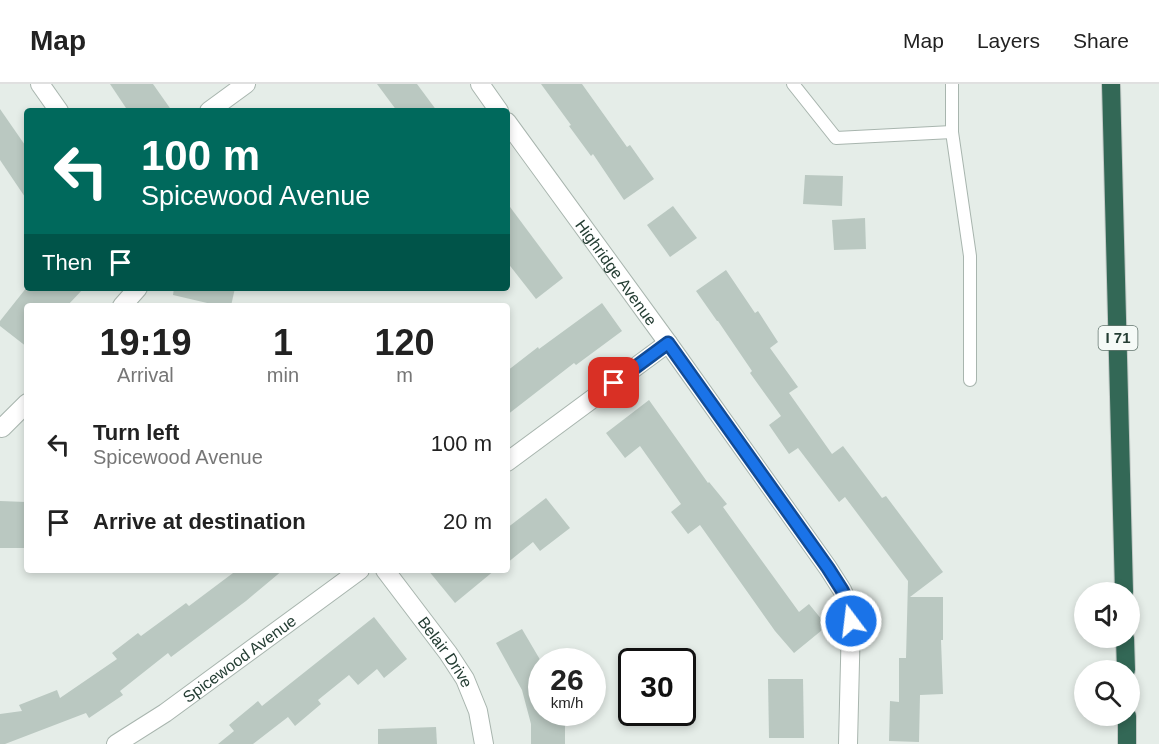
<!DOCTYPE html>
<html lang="en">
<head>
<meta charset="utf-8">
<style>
  body { margin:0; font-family:Helvetica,sans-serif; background:#f2f2f2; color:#222; height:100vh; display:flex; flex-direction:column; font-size:22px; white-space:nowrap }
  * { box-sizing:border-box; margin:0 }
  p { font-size:20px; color:#767676 }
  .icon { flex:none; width:33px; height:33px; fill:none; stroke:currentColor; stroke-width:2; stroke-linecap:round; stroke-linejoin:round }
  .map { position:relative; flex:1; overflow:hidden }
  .details { position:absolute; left:24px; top:219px; width:486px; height:270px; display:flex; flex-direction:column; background:#fff; border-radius:6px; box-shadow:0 3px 9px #0003 }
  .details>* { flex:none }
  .hud { position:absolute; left:24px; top:24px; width:486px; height:183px; border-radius:6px; box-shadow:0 3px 9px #0003; background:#00695c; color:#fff; overflow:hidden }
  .tools { position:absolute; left:1074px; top:498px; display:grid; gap:12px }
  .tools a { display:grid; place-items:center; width:66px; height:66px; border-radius:50%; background:#fff; box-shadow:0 3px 9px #0003; font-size:30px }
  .speed { position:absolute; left:528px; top:564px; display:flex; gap:12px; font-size:30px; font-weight:700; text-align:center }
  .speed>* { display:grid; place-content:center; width:78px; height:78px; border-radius:50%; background:#fff; box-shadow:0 3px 9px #0003; line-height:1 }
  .speed small { font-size:15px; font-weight:400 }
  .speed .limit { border:3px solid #111; border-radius:9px; background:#fff; color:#111 }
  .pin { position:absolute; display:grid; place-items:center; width:51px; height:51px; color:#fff; margin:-26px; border-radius:12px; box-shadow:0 3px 9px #0006 }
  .me { position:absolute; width:66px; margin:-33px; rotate:345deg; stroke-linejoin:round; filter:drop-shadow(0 0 4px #0008) }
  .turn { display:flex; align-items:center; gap:21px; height:126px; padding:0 18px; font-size:27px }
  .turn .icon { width:78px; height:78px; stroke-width:2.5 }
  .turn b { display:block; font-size:42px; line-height:51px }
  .then { display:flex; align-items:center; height:57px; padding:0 18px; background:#0003; gap:12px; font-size:22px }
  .eta { display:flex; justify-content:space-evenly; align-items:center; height:102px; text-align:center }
  .eta b { font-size:36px; font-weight:600; line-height:42px }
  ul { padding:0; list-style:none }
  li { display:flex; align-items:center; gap:18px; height:78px; padding:0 18px }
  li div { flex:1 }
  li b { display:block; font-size:22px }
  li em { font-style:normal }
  header { display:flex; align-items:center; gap:36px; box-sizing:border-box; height:84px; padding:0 30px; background:#fff; border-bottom:2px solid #e0e0e0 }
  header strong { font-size:28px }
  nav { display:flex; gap:33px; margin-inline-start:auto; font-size:21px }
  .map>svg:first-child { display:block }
  .building { fill:#bac8c1 }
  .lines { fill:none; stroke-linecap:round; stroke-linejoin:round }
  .service-casing { stroke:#a8b5ae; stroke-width:14 }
  .minor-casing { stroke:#a8b5ae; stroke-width:20 }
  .motorway-casing { stroke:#c2c9c6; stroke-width:20 }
  .service { stroke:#fff; stroke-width:12 }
  .minor { stroke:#fff; stroke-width:18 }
  .motorway { stroke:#336856; stroke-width:18 }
  .route-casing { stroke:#114b97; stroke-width:15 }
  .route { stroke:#1a73e8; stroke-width:10 }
  .labels { text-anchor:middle; stroke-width:5; stroke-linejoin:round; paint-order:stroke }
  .shield { fill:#f5faf7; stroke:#63766e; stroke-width:1.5 }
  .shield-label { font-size:15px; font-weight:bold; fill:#253e34 }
  .street-label { font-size:16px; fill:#253e34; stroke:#f5faf7 }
</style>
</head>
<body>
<header>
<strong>Map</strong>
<nav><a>Map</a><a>Layers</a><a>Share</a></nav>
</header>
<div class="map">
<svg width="1159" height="660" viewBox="0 0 1159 660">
  <rect width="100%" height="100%" fill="#e5ede8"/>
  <g class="building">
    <path d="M110,0H153L172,27H128Z"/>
    <path d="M377,0H417L437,27H397Z"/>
    <path d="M541,0H582L627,63L630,61L654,95L624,116L593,70L591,72L569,42L571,41Z"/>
    <path d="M0,25L27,64V116L0,76Z"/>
    <path d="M805,91L843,92L842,122L803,120Z"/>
    <path d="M507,119L563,194L536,215L507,178Z"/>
    <path d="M673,122L697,154L670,173L647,141Z"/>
    <path d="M865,134L866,165L834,166L832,136Z"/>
    <path d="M726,186L755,229L758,227L778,258L770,264L798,303L789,309L832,370L843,362L882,414L886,412L943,488L910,513H943V556H941L943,610L920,611L919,658L889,657L890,617L899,618V574H906L908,497L845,413L839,418L798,364L789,370L769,341L781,332L750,289L752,287L718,237H717L696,207Z"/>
    <path d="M27,203L84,204L67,222H27V263L0,242V237Z"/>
    <path d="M174,204H235L231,222H220L173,211Z"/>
    <path d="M602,219L622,247L576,281L574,279L507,331V287L538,263L539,265Z"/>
    <path d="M649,316L708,399L709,398L727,420L723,423L799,528L809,520L827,542L794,569L775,547L700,441L688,450L671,428L681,420L640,362L625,374L606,349Z"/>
    <path d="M546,414L570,444L540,467L533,458L507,479V444Z"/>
    <path d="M0,417L26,418L25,464H0Z"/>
    <path d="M237,486H283L246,517L171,573L168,569L120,607L123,611L89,634L86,629L5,660H0V630L22,627L19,621L57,606L60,614L117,575L112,569L138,549L141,552L186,519L189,522Z"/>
    <path d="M428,486H495L455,519Z"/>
    <path d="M374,533L407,575L384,594L377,585L358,601L349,591L318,616L321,620L295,642L288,633L253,660H218L234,647L229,641L258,617L262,622Z"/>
    <path d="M522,545L542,579V628H565V660H531V640L522,606L496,559Z"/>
    <path d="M768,595H803L804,654H769Z"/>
    <path d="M436,643L437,660H378V645Z"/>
  </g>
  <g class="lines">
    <defs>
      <g id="service">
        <path d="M793,0L836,54L952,48"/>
        <path d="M952,0V48L970,172V296"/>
      </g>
      <g id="minor">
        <path d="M40,0L59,27"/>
        <path d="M480,0L499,27"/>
        <path d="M209,27L246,0"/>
        <path id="s1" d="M507,38L668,259L828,484L842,506L849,521L851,537L848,660"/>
        <path d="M122,222L138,204"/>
        <path d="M2,344L27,319"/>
        <path d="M507,378L668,259"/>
        <path id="s2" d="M385,486L448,569L465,595L478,627L484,660"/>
        <path id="s3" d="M116,660L165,629L360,486"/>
      </g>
      <g id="motorway">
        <path d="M1111,0L1124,508"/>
        <path d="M1125,554L1126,586"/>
        <path d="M1127,632V660"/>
      </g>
    </defs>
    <use href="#service" class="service-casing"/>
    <use href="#minor" class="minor-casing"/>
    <use href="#motorway" class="motorway-casing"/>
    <use href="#service" class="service"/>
    <use href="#minor" class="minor"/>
    <use href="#motorway" class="motorway"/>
  </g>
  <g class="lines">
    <defs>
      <path id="route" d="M614,299L668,259L828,484L842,506L849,521L851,537"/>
    </defs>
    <use href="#route" class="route-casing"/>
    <use href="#route" class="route"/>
  </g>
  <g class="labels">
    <rect class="shield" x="1098.5" y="242" width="39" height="24" rx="4.5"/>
    <g class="shield-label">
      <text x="1118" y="259">I 71</text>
    </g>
    <g class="street-label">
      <text dy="6" stroke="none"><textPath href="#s1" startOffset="186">Highridge Avenue</textPath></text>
      <text dy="6" stroke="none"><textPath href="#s2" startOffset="102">Belair Drive</textPath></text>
      <text dy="6" stroke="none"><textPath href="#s3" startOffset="150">Spicewood Avenue</textPath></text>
    </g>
  </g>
</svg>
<div class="tools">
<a><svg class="icon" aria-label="sound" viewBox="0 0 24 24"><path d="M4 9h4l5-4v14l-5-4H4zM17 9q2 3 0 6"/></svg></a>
<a><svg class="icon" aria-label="search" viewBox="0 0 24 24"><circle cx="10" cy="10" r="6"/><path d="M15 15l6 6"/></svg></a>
</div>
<div class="speed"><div>26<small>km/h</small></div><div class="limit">30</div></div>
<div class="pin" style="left:614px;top:299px;background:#d93025"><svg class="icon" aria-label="arrive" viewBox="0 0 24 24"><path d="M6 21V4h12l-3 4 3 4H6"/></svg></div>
<svg class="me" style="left:851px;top:537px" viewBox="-20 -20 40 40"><circle r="17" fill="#1a73e8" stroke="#fff" stroke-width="3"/><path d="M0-11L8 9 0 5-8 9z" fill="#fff"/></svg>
<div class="hud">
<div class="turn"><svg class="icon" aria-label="left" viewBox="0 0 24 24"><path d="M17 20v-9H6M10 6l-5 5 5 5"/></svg><div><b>100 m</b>Spicewood Avenue</div></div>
<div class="then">Then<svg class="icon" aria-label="arrive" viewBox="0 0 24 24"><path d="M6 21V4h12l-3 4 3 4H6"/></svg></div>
</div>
<section class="details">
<div class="eta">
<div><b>19:19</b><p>Arrival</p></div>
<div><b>1</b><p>min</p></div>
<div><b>120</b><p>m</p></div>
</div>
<ul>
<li><svg class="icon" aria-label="left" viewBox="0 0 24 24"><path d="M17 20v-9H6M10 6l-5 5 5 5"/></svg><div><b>Turn left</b><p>Spicewood Avenue</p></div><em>100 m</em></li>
<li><svg class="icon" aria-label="arrive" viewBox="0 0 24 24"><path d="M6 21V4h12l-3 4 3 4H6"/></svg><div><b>Arrive at destination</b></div><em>20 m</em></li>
</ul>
</section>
</div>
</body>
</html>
